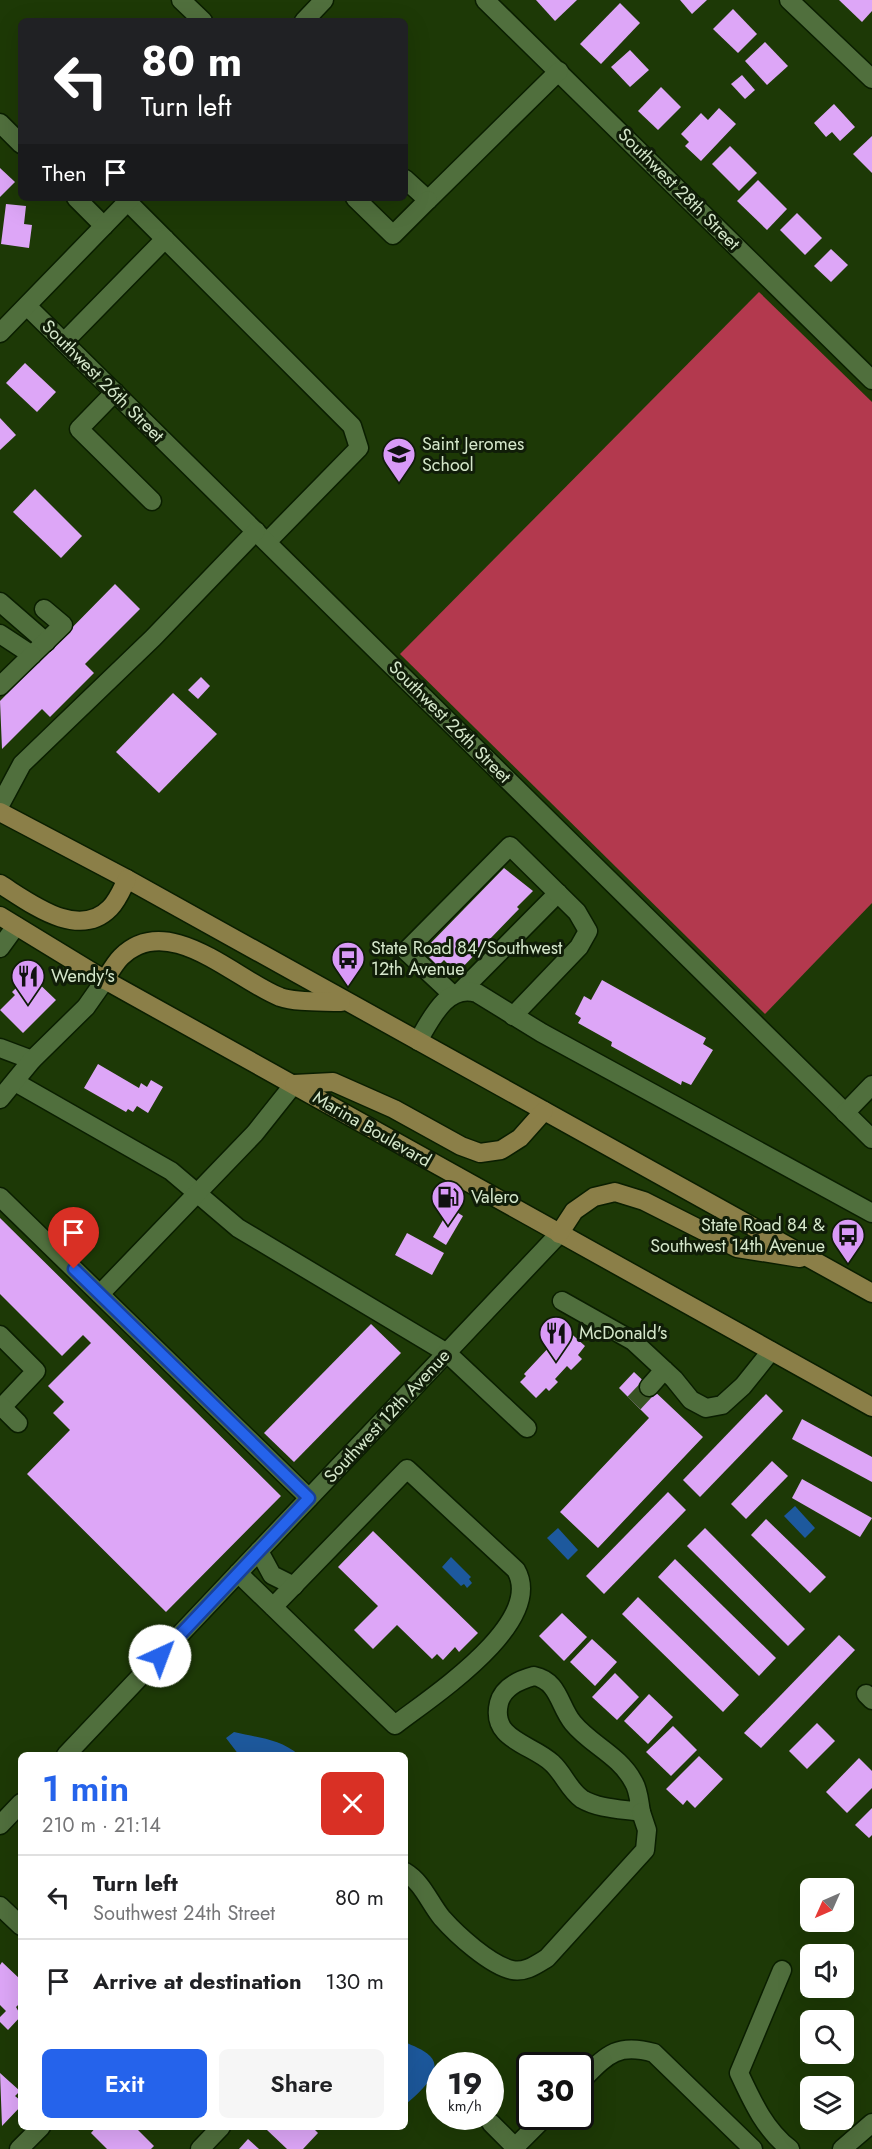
<!DOCTYPE html>
<html lang="en">
<head>
<meta charset="utf-8">
<style>
  body { margin:0; font-family:Jost,sans-serif; background:#f6f6f6; color:#202124; height:100vh; display:flex; flex-direction:column; font-size:22px; white-space:nowrap }
  * { box-sizing:border-box; margin:0 }
  p { font-size:20px; color:#757577 }
  .icon { flex:none; width:33px; height:33px; fill:none; stroke:currentColor; stroke-width:2; stroke-linecap:round; stroke-linejoin:round }
  .map { position:relative; flex:1; overflow:hidden }
  .details { position:absolute; left:18px; top:1752px; width:390px; height:378px; display:flex; flex-direction:column; background:#fff; border-radius:9px; box-shadow:0 6px 24px #0002 }
  .details>* { flex:none }
  .top-card { position:absolute; left:18px; top:18px; width:390px; height:183px; border-radius:9px; box-shadow:0 6px 24px #0002; background:#202124; color:#fff; overflow:hidden }
  .needle { width:39px; rotate:225deg }
  .tools { position:absolute; left:800px; top:1878px; display:grid; gap:12px }
  .tools a { display:grid; place-items:center; width:54px; height:54px; border-radius:9px; background:#fff; box-shadow:0 6px 24px #0002; font-size:30px }
  .speed { position:absolute; left:426px; top:2052px; display:flex; gap:12px; font-size:30px; font-weight:700; text-align:center }
  .speed>* { display:grid; place-content:center; width:78px; height:78px; border-radius:50%; background:#fff; box-shadow:0 6px 24px #0002; line-height:1 }
  .speed small { font-size:15px; font-weight:400 }
  .speed .limit { border:3px solid #111; border-radius:9px; background:#fff; color:#111 }
  .pin { position:absolute; display:grid; place-items:center; width:51px; height:51px; color:#fff; margin:-62px -26px; border-radius:50% 50% 50% 0; rotate:-45deg; box-shadow:0 0 6px #0007 }
  .pin .icon { rotate:45deg }
  .me { position:absolute; width:66px; margin:-33px; rotate:43deg; stroke-linejoin:round; filter:drop-shadow(0 0 4px #0008) }
  .turn { display:flex; align-items:center; gap:21px; height:126px; padding:0 24px; font-size:27px }
  .turn .icon { width:78px; height:78px; stroke-width:2.5 }
  .turn b { display:block; font-size:42px; line-height:51px }
  .then { display:flex; align-items:center; height:57px; padding:0 24px; background:#0003; gap:12px; font-size:22px }
  .round { display:grid; place-items:center; flex:none; width:63px; height:63px; border-radius:9px; background:#f6f6f6 }
  .overview { display:flex; align-items:center; justify-content:space-between; height:102px; padding:0 24px }
  h1 { font-size:36px; font-weight:600; line-height:45px; color:#2563eb }
  .button { display:flex; gap:12px; margin-top:auto; padding:12px 24px }
  .button a { flex:1; height:69px; border-radius:9px; background:#2563eb; color:#fff; font-size:24px; font-weight:600; line-height:69px; text-align:center }
  .button a+a { background:#f6f6f6; color:#202124 }
  ul { padding:0; list-style:none }
  li { display:flex; align-items:center; gap:18px; height:84px; padding:0 24px; border-top:2px solid #e0e0e0 }
  li div { flex:1 }
  li b { display:block; font-size:22px }
  li em { font-style:normal }
  .map>svg:first-child { display:block }
  .forest { fill:#b3394e }
  .water { fill:#1d599d }
  .building { fill:#dda6f7 }
  .lines { fill:none; stroke-linecap:round; stroke-linejoin:round }
  .minor-tunnel { stroke:#395324; stroke-width:18; stroke-dasharray:18 9; stroke-linecap:butt }
  .minor-casing { stroke:#0a1e00; stroke-width:21 }
  .major-casing { stroke:#0a1e00; stroke-width:21 }
  .minor { stroke:#506f3d; stroke-width:18 }
  .major { stroke:#8b7f48; stroke-width:18 }
  .route-casing { stroke:#184099; stroke-width:15 }
  .route { stroke:#2563eb; stroke-width:10 }
  .labels { text-anchor:middle; stroke-width:6; stroke-linejoin:round; paint-order:stroke }
  .street-label { font-size:18px; fill:#d5e7cb; stroke:#101d08 }
  .poi-label { font-size:18px; fill:#d5e7cb; stroke:#101d08; text-anchor:start }
</style>
</head>
<body>
<div class="map">
<svg width="872" height="2149" viewBox="0 0 872 2149">
  <rect width="100%" height="100%" fill="#1d3906"/>
  <path class="forest" d="M759,292L872,402V903L765,1014L400,654Z"/>
  <g class="water">
    <path d="M795,1506L815,1528L805,1538L784,1516Z"/>
    <path d="M558,1528L578,1550L568,1560L547,1538Z"/>
    <path d="M451,1557L471,1577L469,1579L472,1583L467,1588L464,1584L461,1586L442,1567Z"/>
    <path d="M234,1732C258,1738 279,1738 299,1755H239L226,1738Z"/>
    <path d="M405,2042C413,2046 423,2049 430,2056C446,2072 416,2095 405,2105Z"/>
  </g>
  <g class="building">
    <path d="M536,0H577L555,21Z"/>
    <path d="M680,0H707L692,14Z"/>
    <path d="M839,0H872V11L862,22Z"/>
    <path d="M620,3L640,23L601,64L580,44Z"/>
    <path d="M733,9L757,34L738,53L713,29Z"/>
    <path d="M765,42L788,66L767,85L745,61Z"/>
    <path d="M630,50L649,70L630,87L611,67Z"/>
    <path d="M742,75L755,90L745,99L731,84Z"/>
    <path d="M661,87L681,107L658,130L638,111Z"/>
    <path d="M834,104L855,127L840,141L832,132L826,137L814,123Z"/>
    <path d="M719,108L736,124L701,161L685,146L689,142L681,134L701,113L708,120Z"/>
    <path d="M872,136V173L853,154Z"/>
    <path d="M730,146L757,173L739,191L712,164Z"/>
    <path d="M0,168L15,182L0,197Z"/>
    <path d="M758,180L787,209L767,230L737,201Z"/>
    <path d="M6,204L26,206L24,224L32,225L29,248L1,244Z"/>
    <path d="M797,213L822,238L805,255L780,230Z"/>
    <path d="M831,249L848,265L831,282L814,266Z"/>
    <path d="M25,363L56,392L37,412L6,383Z"/>
    <path d="M0,418L16,435L0,450Z"/>
    <path d="M35,489L82,536L61,558L13,512Z"/>
    <path d="M115,584L140,609L85,664L94,673L50,717L42,709L2,749L0,701Z"/>
    <path d="M201,677L210,686L198,699L188,690Z"/>
    <path d="M173,693L217,734L159,793L116,752Z"/>
    <path d="M504,868L533,891L517,907L519,909L457,973L444,960L438,966L423,951Z"/>
    <path d="M32,977L56,1000L23,1033L0,1010L15,995L12,992L22,982L25,985Z"/>
    <path d="M602,980L706,1038L703,1044L713,1050L691,1085L682,1081L681,1085L611,1046L612,1042L578,1023L581,1018L575,1014L584,996L591,1000Z"/>
    <path d="M98,1064L139,1088L141,1083L147,1087L151,1080L163,1087L148,1113L137,1106L133,1112L128,1109L126,1112L84,1088Z"/>
    <path d="M450,1208L463,1216L446,1245L433,1237Z"/>
    <path d="M0,1218L281,1496L166,1612L27,1474L70,1430L53,1413L64,1402L48,1386L91,1343L83,1335L62,1356L0,1294Z"/>
    <path d="M407,1233L444,1253L432,1275L395,1255Z"/>
    <path d="M371,1324L401,1353L294,1462L264,1433Z"/>
    <path d="M566,1329L585,1346L578,1355L582,1359L571,1370L567,1366L555,1379L558,1382L549,1391L546,1388L536,1398L520,1382L526,1376L524,1374Z"/>
    <path d="M634,1372L703,1437L598,1548L560,1512L649,1418L619,1388Z"/>
    <path d="M766,1394L783,1411L700,1497L683,1480Z"/>
    <path d="M802,1419L872,1457V1482L792,1439Z"/>
    <path d="M772,1461L788,1476L746,1519L731,1504Z"/>
    <path d="M802,1479L872,1518L860,1537L792,1498Z"/>
    <path d="M668,1492L686,1510L604,1594L586,1576Z"/>
    <path d="M766,1519L826,1577L810,1593L751,1535Z"/>
    <path d="M705,1528L805,1629L788,1646L687,1546Z"/>
    <path d="M373,1531L478,1633L459,1652L455,1647L443,1660L437,1654L432,1659L397,1625L373,1649L354,1630L378,1606L338,1567Z"/>
    <path d="M675,1559L776,1658L759,1676L658,1577Z"/>
    <path d="M638,1597L739,1695L723,1712L622,1614Z"/>
    <path d="M562,1613L587,1637L564,1661L539,1636Z"/>
    <path d="M839,1635L855,1650L761,1748L744,1733Z"/>
    <path d="M592,1639L617,1662L595,1686L570,1662Z"/>
    <path d="M615,1673L639,1697L617,1720L592,1697Z"/>
    <path d="M649,1694L673,1717L648,1744L624,1721Z"/>
    <path d="M817,1723L835,1741L807,1769L789,1751Z"/>
    <path d="M673,1726L697,1750L671,1776L646,1752Z"/>
    <path d="M699,1756L723,1779L695,1808L687,1800L683,1805L666,1789Z"/>
    <path d="M859,1758L872,1771V1788L847,1813L826,1792Z"/>
    <path d="M872,1808V1835L869,1838L855,1825Z"/>
    <path d="M2,1962L21,1980V2002L16,2007L21,2016L8,2030L0,2022V2017L6,2011L0,2005V1965Z"/>
    <path d="M0,2073L20,2091L15,2096L21,2101V2106L2,2126Z"/>
    <path d="M96,2127H135L154,2146L151,2149H107L91,2133Z"/>
    <path d="M269,2127H312L318,2133L303,2149H287L267,2130Z"/>
    <path d="M248,2139L259,2149H239Z"/>
  </g>
  <g class="lines">
    <path class="minor-tunnel" d="M634,1403L649,1387"/>
    <defs>
      <g id="minor">
        <path d="M181,0L203,21"/>
        <path d="M485,0L872,380"/>
        <path d="M789,0L872,79"/>
        <path d="M304,21L324,0"/>
        <path d="M0,123L21,144"/>
        <path d="M405,179L428,200L559,71"/>
        <path d="M76,198L104,226"/>
        <path d="M355,198L393,235L428,200"/>
        <path d="M128,202L352,426L359,448L267,542"/>
        <path d="M27,306L872,1139"/>
        <path d="M0,333L131,198"/>
        <path d="M64,342L165,239"/>
        <path d="M115,392L79,429L152,501"/>
        <path d="M0,602L46,642"/>
        <path d="M0,634L32,655L63,625L44,609"/>
        <path d="M0,686L32,655"/>
        <path d="M0,805L22,764L153,638L256,531"/>
        <path d="M0,948L16,926"/>
        <path d="M460,992L558,893"/>
        <path d="M453,995L406,951L510,846L577,912L588,931L579,947L513,1016"/>
        <path d="M418,1041C431,1019 447,983 477,993L542,1033L872,1213"/>
        <path d="M0,1048L32,1060"/>
        <path d="M15,1082L171,1171L238,1228L447,1353L527,1428"/>
        <path d="M0,1099L32,1060L86,1007L105,980"/>
        <path d="M845,1113L872,1085"/>
        <path d="M0,1197L309,1498"/>
        <path d="M100,1294L255,1133L294,1084"/>
        <path d="M562,1301L633,1341L674,1379L691,1400L706,1408L722,1405L743,1386L771,1351"/>
        <path d="M0,1335L36,1371L2,1407"/>
        <path d="M649,1387L664,1370"/>
        <path d="M0,1405L18,1423"/>
        <path d="M259,1551L272,1575L294,1586"/>
        <path d="M238,1573L395,1725C431,1697 546,1623 516,1570L407,1469L273,1607"/>
        <path d="M534,1676C559,1681 559,1706 573,1723C591,1745 619,1755 633,1781C639,1790 639,1802 641,1812C622,1809 599,1809 582,1799C569,1790 564,1774 552,1763C532,1744 490,1740 499,1703C503,1687 519,1680 534,1676Z"/>
        <path d="M866,1694L872,1700"/>
        <path d="M66,1755L559,1234"/>
        <path d="M0,1825L21,1803"/>
        <path d="M405,1872C423,1883 429,1902 442,1918C457,1935 490,1965 512,1970C525,1973 537,1964 547,1958L645,1850L647,1830L641,1812"/>
        <path d="M0,1906L21,1926"/>
        <path d="M782,1970L739,2073C752,2101 765,2130 790,2149"/>
        <path d="M580,2082C606,2056 616,2042 654,2053L753,2149"/>
        <path d="M491,2123L517,2149"/>
        <path d="M515,2147L546,2116"/>
        <path d="M19,2149L41,2127"/>
        <path d="M200,2149L221,2127"/>
        <path d="M842,2149L872,2123"/>
      </g>
      <g id="major">
        <path d="M0,812L127,879L872,1293"/>
        <path d="M0,884C29,902 78,941 110,908C118,900 122,889 127,879"/>
        <path d="M0,916L105,980L872,1407"/>
        <path d="M105,980C110,972 115,963 121,957C168,910 236,980 280,997C298,1003 322,1001 341,1002"/>
        <path d="M294,1084L333,1082L394,1109L461,1146L480,1153L501,1150L520,1138L544,1111"/>
        <path d="M559,1234L574,1211L594,1197L615,1192L644,1201L737,1248L800,1258"/>
      </g>
    </defs>
    <use href="#minor" class="minor-casing"/>
    <use href="#major" class="major-casing"/>
    <use href="#minor" class="minor"/>
    <use href="#major" class="major"/>
  </g>
  <g class="lines">
    <defs>
      <path id="route" d="M74,1269L309,1498L160,1656"/>
    </defs>
    <use href="#route" class="route-casing"/>
    <use href="#route" class="route"/>
  </g>
  <defs>
    <symbol id="school-pin" viewBox="-11 -11 22 30"><path d="M0 17L-7.5 6A9.5 9.5 0 1 1 7.5 6Z" fill="#d99af7" stroke="#101d08"/><path d="M0-5L7-2L0 1L-7-2ZM-4 1L0 2.5L4 1V4Q0 6-4 4Z" fill="#111"/></symbol>
    <symbol id="bus-pin" viewBox="-11 -11 22 30"><path d="M0 17L-7.5 6A9.5 9.5 0 1 1 7.5 6Z" fill="#d99af7" stroke="#101d08"/><path d="M-5-6H5V4H4V6H2V4H-2V6H-4V4H-5ZM-3.5-4V0h7V-4ZM-3.5 1.2v1.5H-2V1.2ZM2 1.2v1.5H3.5V1.2Z" fill="#111"/></symbol>
    <symbol id="restaurant-pin" viewBox="-11 -11 22 30"><path d="M0 17L-7.5 6A9.5 9.5 0 1 1 7.5 6Z" fill="#d99af7" stroke="#101d08"/><path d="M-5-6h1v4h1v-4h1v4h1v-4h1v5L-1.5 .5V6h-2V.5L-5-1ZM5-6V6H3V1.5H1.5Q1.5-4 5-6Z" fill="#111"/></symbol>
    <symbol id="fuel-pin" viewBox="-11 -11 22 30"><path d="M0 17L-7.5 6A9.5 9.5 0 1 1 7.5 6Z" fill="#d99af7" stroke="#101d08"/><path d="M-5.5-6h7V0h2V4h1.3V-2.5L3-4.5l.8-.8L6-3V5H2.5V1h-1V6h-7ZM-4.2-4.7v3.2H.2V-4.7Z" fill="#111"/></symbol>
  </defs>
  <g fill-rule="evenodd">
    <use href="#school-pin" x="380" y="435" width="38" height="52"/>
    <use href="#bus-pin" x="329" y="939" width="38" height="52"/>
    <use href="#restaurant-pin" x="9" y="957" width="38" height="52"/>
    <use href="#fuel-pin" x="429" y="1178" width="38" height="52"/>
    <use href="#bus-pin" x="829" y="1216" width="38" height="52"/>
    <use href="#restaurant-pin" x="537" y="1314" width="38" height="52"/>
  </g>
  <g class="labels">
    <g class="street-label">
      <text transform="translate(679 189) rotate(45)" y="6">Southwest 28th Street</text>
      <text transform="translate(103 381) rotate(45)" y="6">Southwest 26th Street</text>
      <text transform="translate(450 722) rotate(45)" y="6">Southwest 26th Street</text>
      <text transform="translate(372 1129) rotate(30)" y="6">Marina Boulevard</text>
      <text transform="translate(387 1416) rotate(-47)" y="6">Southwest 12th Avenue</text>
    </g>
    <g class="poi-label">
      <text x="422" y="450">Saint Jeromes<tspan x="422" dy="21">School</tspan></text>
      <text x="371" y="954">State Road 84/Southwest<tspan x="371" dy="21">12th Avenue</tspan></text>
      <text x="51" y="982">Wendy's</text>
      <text x="471" y="1203">Valero</text>
      <text x="825" y="1231" text-anchor="end">State Road 84 &amp;<tspan x="825" dy="21">Southwest 14th Avenue</tspan></text>
      <text x="579" y="1339">McDonald's</text>
    </g>
  </g>
</svg>
<div class="tools">
<a><svg class="needle" viewBox="-14 -14 28 28"><path d="M0-13l5 13h-10z" fill="#e53935"/><path d="M0 13l5-13h-10z" fill="#757577"/></svg></a>
<a><svg class="icon" aria-label="sound" viewBox="0 0 24 24"><path d="M4 9h4l5-4v14l-5-4H4zM17 9q2 3 0 6"/></svg></a>
<a><svg class="icon" aria-label="search" viewBox="0 0 24 24"><circle cx="10" cy="10" r="6"/><path d="M15 15l6 6"/></svg></a>
<a><svg class="icon" aria-label="layers" viewBox="0 0 24 24"><path d="M12 4l9 5-9 5-9-5zM3 14l9 5 9-5"/></svg></a>
</div>
<div class="speed"><div>19<small>km/h</small></div><div class="limit">30</div></div>
<div class="pin" style="left:74px;top:1269px;background:#d93025"><svg class="icon" aria-label="arrive" viewBox="0 0 24 24"><path d="M6 21V4h12l-3 4 3 4H6"/></svg></div>
<svg class="me" style="left:160px;top:1656px" viewBox="-20 -20 40 40"><circle r="19" fill="#fff"/><path d="M0-13L10 11 0 6-10 11z" fill="#2563eb"/></svg>
<div class="top-card">
<div class="turn"><svg class="icon" aria-label="left" viewBox="0 0 24 24"><path d="M17 20v-9H6M10 6l-5 5 5 5"/></svg><div><b>80 m</b>Turn left</div></div>
<div class="then">Then<svg class="icon" aria-label="arrive" viewBox="0 0 24 24"><path d="M6 21V4h12l-3 4 3 4H6"/></svg></div>
</div>
<section class="details">
<div class="overview"><div><h1>1 min</h1><p>210 m · 21:14</p></div><a class="round" style="background:#d93025;color:#fff"><svg class="icon" aria-label="close" viewBox="0 0 24 24"><path d="M6 6l12 12M18 6L6 18"/></svg></a></div>
<ul>
<li><svg class="icon" aria-label="left" viewBox="0 0 24 24"><path d="M17 20v-9H6M10 6l-5 5 5 5"/></svg><div><b>Turn left</b><p>Southwest 24th Street</p></div><em>80 m</em></li>
<li><svg class="icon" aria-label="arrive" viewBox="0 0 24 24"><path d="M6 21V4h12l-3 4 3 4H6"/></svg><div><b>Arrive at destination</b></div><em>130 m</em></li>
</ul>
<div class="button"><a>Exit</a><a>Share</a></div>
</section>
</div>
</body>
</html>
